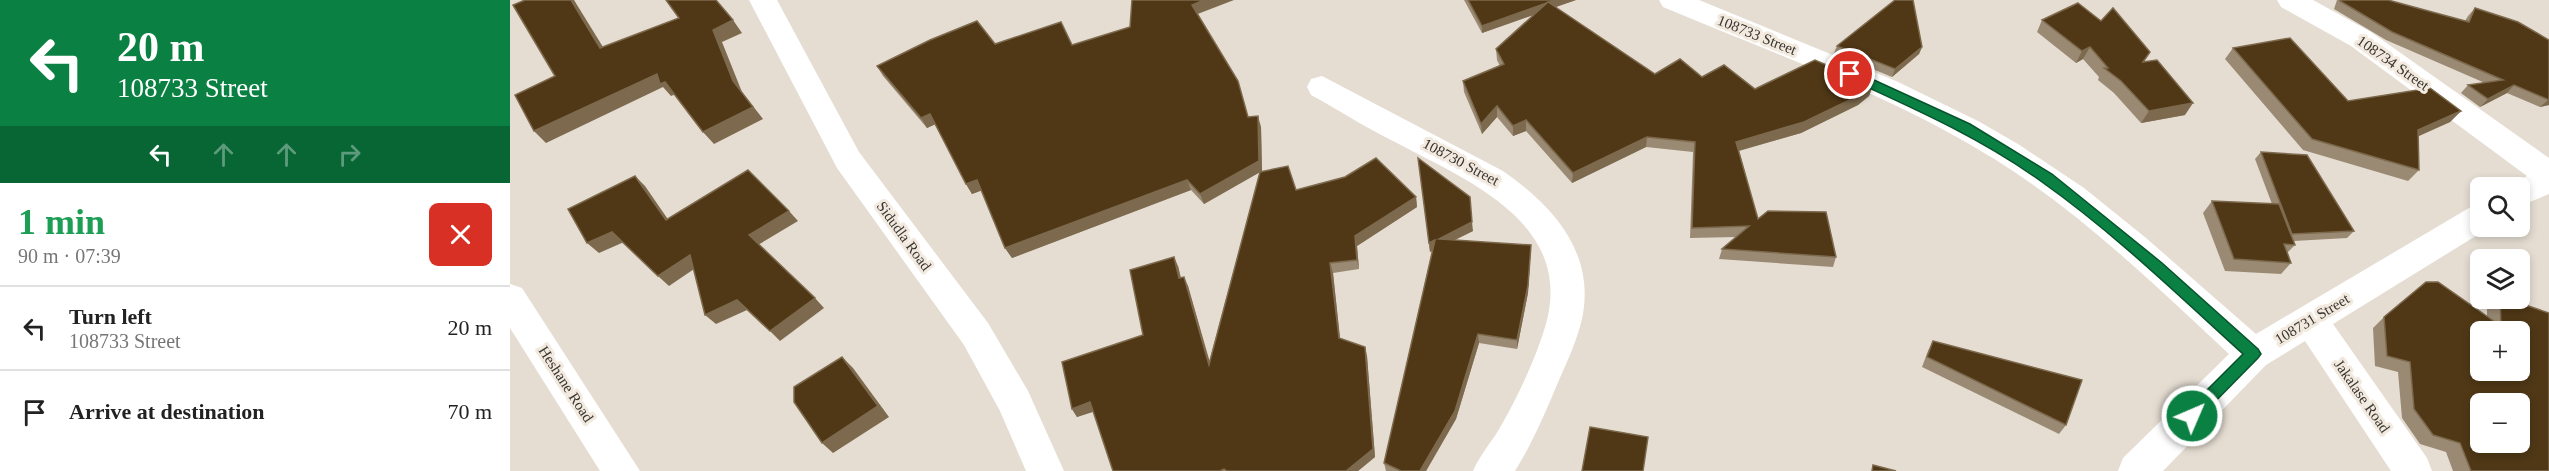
<!DOCTYPE html>
<html lang="en">
<head>
<meta charset="utf-8">
<style>
  body { margin:0; font-family:Georgia,serif; background:#f2f2f2; color:#222; height:100vh; display:flex; flex-direction:column; font-size:22px; white-space:nowrap }
  * { box-sizing:border-box; margin:0 }
  p { font-size:20px; color:#767676 }
  .icon { flex:none; width:33px; height:33px; fill:none; stroke:currentColor; stroke-width:2; stroke-linecap:round; stroke-linejoin:round }
  .map { position:relative; flex:1; overflow:hidden }
  .side { display:flex; flex-direction:column; background:#fff; width:510px }
  .side>* { flex:none }
  .top-card { background:#0b8043; color:#fff; overflow:hidden }
  .tools { position:absolute; left:1960px; top:177px; display:grid; gap:12px }
  .tools a { display:grid; place-items:center; width:60px; height:60px; border-radius:9px; background:#fff; box-shadow:0 3px 9px #0003; font-size:30px }
  .pin { position:absolute; display:grid; place-items:center; width:51px; height:51px; color:#fff; margin:-26px; border:3px solid #fff; border-radius:50%; box-shadow:0 2px 6px #0007 }
  .me { position:absolute; width:66px; margin:-33px; rotate:45deg; stroke-linejoin:round; filter:drop-shadow(0 0 4px #0008) }
  .turn { display:flex; align-items:center; gap:21px; height:126px; padding:0 18px; font-size:27px }
  .turn .icon { width:78px; height:78px; stroke-width:2.5 }
  .turn b { display:block; font-size:42px; line-height:51px }
  .lanes { display:flex; align-items:center; height:57px; padding:0 18px; background:#0003; justify-content:center; gap:30px; direction:ltr }
  .lanes .off { opacity:.35 }
  .round { display:grid; place-items:center; flex:none; width:63px; height:63px; border-radius:9px; background:#f2f2f2 }
  .headline { display:flex; align-items:center; justify-content:space-between; height:102px; padding:0 18px }
  h1 { font-size:36px; font-weight:600; line-height:45px; color:#1e9e55 }
  ul { padding:0; list-style:none }
  li { display:flex; align-items:center; gap:18px; height:84px; padding:0 18px; border-top:2px solid #e0e0e0 }
  li div { flex:1 }
  li b { display:block; font-size:22px }
  li em { font-style:normal }
  main { display:flex; flex:1; min-height:0 }
  .map>svg:first-child { display:block }
  .lines { fill:none; stroke-linecap:round; stroke-linejoin:round }
  .minor { fill:#fff; fill-rule:evenodd }
  .wall { fill:#9a8a74 }
  .shaded-wall { fill:#7d6a4e }
  .building { fill:#503816; stroke:#7d6a4e; stroke-width:1.5; fill-rule:evenodd }
  .route { fill:#0b8043; stroke:#07532c; stroke-width:1.5 }
  .labels { text-anchor:middle; stroke-width:6; stroke-linejoin:round; paint-order:stroke }
  .street-label { font-size:15px; fill:#383531; stroke:#f3eadf }
</style>
</head>
<body>
<main>
<section class="side">
<div class="top-card">
<div class="turn"><svg class="icon" aria-label="left" viewBox="0 0 24 24"><path d="M17 20v-9H6M10 6l-5 5 5 5"/></svg><div><b>20 m</b>108733 Street</div></div>
<div class="lanes"><svg class="icon" aria-label="left" viewBox="0 0 24 24"><path d="M17 20v-9H6M10 6l-5 5 5 5"/></svg><svg class="icon off" aria-label="ahead" viewBox="0 0 24 24"><path d="M12 20V5M6 11l6-6 6 6"/></svg><svg class="icon off" aria-label="ahead" viewBox="0 0 24 24"><path d="M12 20V5M6 11l6-6 6 6"/></svg><svg class="icon off" aria-label="right" viewBox="0 0 24 24"><path d="M7 20v-9h11M14 6l5 5-5 5"/></svg></div>
</div>
<div class="headline"><div><h1>1 min</h1><p>90 m · 07:39</p></div><a class="round" style="background:#d93025;color:#fff"><svg class="icon" aria-label="close" viewBox="0 0 24 24"><path d="M6 6l12 12M18 6L6 18"/></svg></a></div>
<ul>
<li><svg class="icon" aria-label="left" viewBox="0 0 24 24"><path d="M17 20v-9H6M10 6l-5 5 5 5"/></svg><div><b>Turn left</b><p>108733 Street</p></div><em>20 m</em></li>
<li><svg class="icon" aria-label="arrive" viewBox="0 0 24 24"><path d="M6 21V4h12l-3 4 3 4H6"/></svg><div><b>Arrive at destination</b></div><em>70 m</em></li>
</ul>
</section>
<div class="map">
<svg width="2039" height="471" viewBox="0 0 2039 471">
  <rect width="100%" height="100%" fill="#e5ddd2"/>
  <g class="lines">
    <g class="minor">
      <path d="M239,0H267L349,152L478,323L518,391L554,471H516L490,411L454,345L327,168Z"/>
      <path d="M1149,0H1189L1386,81L1468,121L1508,144L1574,188L1636,238L1746,334L1959,208L1971,204V226H1982L1823,324L1917,458L1922,471H1881L1795,341L1756,365L1653,471H1608L1613,458L1719,354C1645,285 1572,214 1486,160C1382,95 1265,54 1153,7Z"/>
      <path d="M1767,0H1803L1861,32L2039,158V194L2010,206V188H1997L2017,176L1841,46L1771,7Z"/>
      <path d="M812,76L993,171C1043,206 1086,253 1072,319C1067,340 1058,360 1049,380C1036,411 1023,442 1005,471H963C970,454 983,441 992,424C1009,394 1026,358 1036,324C1064,222 956,180 885,142C856,128 829,110 801,95L797,87L801,79Z"/>
      <path d="M0,284L12,288L130,471H90L0,328Z"/>
    </g>
  </g>
  <g class="wall">
    <path d="M954,0H1066L1045,7L1145,74L1192,77L1245,89L1363,85L1359,96L1348,105L1291,133L1229,151L1248,219L1326,257L1323,267L1209,259L1212,249L1226,237L1180,238L1183,152L1136,147L1062,183L1016,131L1003,136L987,117L972,134L954,92L953,81L990,66L987,60L986,49L1023,15L972,33Z"/>
    <path d="M1827,0H1878L1955,21L1958,16L1965,8L2039,40V105L2030,107L1997,93L1970,107L1951,93L1958,85L1975,83L1876,40L1824,9Z"/>
    <path d="M687,14L738,117L751,127L752,171L750,172L786,190L906,197L907,207L847,246L849,269L823,273L830,339L857,356L865,457L848,471H603L583,411L567,417L562,409L633,335L668,266L671,278L678,286L699,362L750,172L694,204L681,190L502,258L495,248L472,190L462,194L456,184L425,124L417,128L373,76L367,66L485,44L562,45L620,27Z"/>
    <path d="M1532,20L1634,62L1675,115L1631,123L1604,93L1588,80L1589,77L1573,59L1566,63L1527,32Z"/>
    <path d="M1327,46L1412,47L1409,54L1382,77L1324,53Z"/>
    <path d="M1723,48L1838,101L1951,111L1940,122L1908,136L1909,170L1898,181L1793,150L1715,59Z"/>
    <path d="M1751,152L1844,231L1837,238L1784,241L1785,245L1777,253L1781,263L1771,274L1715,271L1693,213L1702,201L1762,204L1745,159Z"/>
    <path d="M908,158L963,231L945,240L1021,245L1018,293L1007,349L969,343L946,419L916,471H876L874,463L922,251L920,252Z"/>
    <path d="M1988,298H1995L2039,471H1943L1936,452L1910,444L1892,418L1888,372L1865,366L1863,328L1874,317L1977,316V308Z"/>
    <path d="M1423,341L1556,425L1549,434L1412,367L1418,351Z"/>
  </g>
  <g class="shaded-wall">
    <path d="M61,0H64L101,60L90,48Z"/>
    <path d="M694,0H724L685,15L682,5Z"/>
    <path d="M1045,0H1066L972,33V26Z"/>
    <path d="M223,20L232,33L212,42L232,92L253,119L204,144L193,132L223,81L203,30Z"/>
    <path d="M1412,47L1409,54L1382,77L1385,69Z"/>
    <path d="M1580,47L1573,59L1566,63L1572,51Z"/>
    <path d="M147,74L166,94L161,96L153,87L36,143L24,131Z"/>
    <path d="M1363,85L1359,96L1348,105L1291,133L1224,152L1226,142Z"/>
    <path d="M2004,85L1997,93L1970,107L1978,99Z"/>
    <path d="M2039,100V105L2030,107L2038,100Z"/>
    <path d="M1683,103L1675,115L1631,123L1639,111Z"/>
    <path d="M987,106V117L972,134L971,124Z"/>
    <path d="M1951,111L1940,122L1898,141L1908,130Z"/>
    <path d="M420,114L426,124L417,128L411,118Z"/>
    <path d="M748,116L751,127L752,171L694,204L690,194Z"/>
    <path d="M1016,120V131L1003,136V126Z"/>
    <path d="M1137,137L1136,147L1062,183L1063,173Z"/>
    <path d="M125,176L135,186L166,231L156,220Z"/>
    <path d="M467,180L473,190L462,194L456,184Z"/>
    <path d="M677,180L681,190L502,258L495,248Z"/>
    <path d="M906,197L907,207L847,246L849,269L847,260L845,236Z"/>
    <path d="M279,211L288,221L248,245L239,235Z"/>
    <path d="M962,222L963,231L930,247L929,239Z"/>
    <path d="M102,232L114,242L89,253L77,243Z"/>
    <path d="M925,240L926,249L920,252L919,243Z"/>
    <path d="M1021,245L1018,293L1007,349V340Z"/>
    <path d="M180,255L190,265L159,286L148,276Z"/>
    <path d="M664,257L668,266L673,288L669,278Z"/>
    <path d="M820,263L823,273L831,347L829,338Z"/>
    <path d="M674,277L678,286L703,373L699,365Z"/>
    <path d="M305,298L314,308L270,341L260,331Z"/>
    <path d="M227,300L237,310L206,324L195,315Z"/>
    <path d="M968,334L969,343L946,419L916,471H910Z"/>
    <path d="M855,347L857,356L865,457L848,471H836Z"/>
    <path d="M332,357L343,368L379,417L323,453L312,443Z"/>
    <path d="M580,402L586,411L567,417L562,409Z"/>
  </g>
  <g class="building">
    <path d="M15,0H61L90,48L169,18L156,0H206L223,20L203,30L223,81L243,107L193,132L155,82L150,84L147,74L24,131L5,95L45,76L3,5Z"/>
    <path d="M622,0H694L682,5L728,81L738,117L748,116L749,161L690,194L677,180L495,248L467,180L456,184L420,114L411,118L367,66L420,40L467,21L485,44L551,22L562,45L620,27Z"/>
    <path d="M958,0H1045L972,26Z"/>
    <path d="M1385,0H1403L1412,47L1385,69L1327,46Z"/>
    <path d="M1830,0H1878L1959,22L1965,8L2008,22L2039,40V100L2004,85L1978,99L1958,85L1993,80L1882,32L1830,1Z"/>
    <path d="M1038,2L1145,74L1170,59L1192,77L1214,65L1245,89L1305,60L1363,85L1352,94L1294,122L1226,142L1248,219L1258,211L1316,212L1326,257L1212,249L1239,226L1182,228L1185,142L1137,137L1063,173L1016,120L1003,126L987,106L971,124L953,81L994,64L986,49Z"/>
    <path d="M1568,3L1591,21L1603,8L1640,52L1633,62L1647,60L1683,103L1639,111L1611,81L1594,68H1598L1580,47L1572,51L1532,20Z"/>
    <path d="M1780,38L1838,101L1920,88L1951,111L1908,130L1909,170L1802,139L1723,48Z"/>
    <path d="M1751,152L1797,155L1844,231L1782,234Z"/>
    <path d="M866,158L906,197L845,236L847,260L820,263L829,338L855,347L863,449L836,471H717L714,469L710,471H603L580,402L562,409L552,362L633,335L620,270L664,257L669,278L674,277L699,365L750,172L778,166L786,190L835,177Z"/>
    <path d="M908,158L960,197L962,222L929,239L1021,245L1018,285L1007,340L968,334L945,411L910,471H891L874,463L925,240L919,243Z"/>
    <path d="M238,170L279,211L239,235L305,298L260,331L227,300L195,315L180,255L148,276L102,232L77,243L58,209L125,176L156,220Z"/>
    <path d="M1702,201L1769,204L1785,245L1774,244L1781,263L1724,259Z"/>
    <path d="M1916,282H1928L1991,326L1990,298H1995L2039,313V471H1961L1950,443L1923,435L1904,409L1900,362L1877,356L1874,317ZM1971,332H2010V370H1971ZM1971,404H2010V442H1971Z"/>
    <path d="M1423,341L1572,380L1556,425L1417,357Z"/>
    <path d="M332,357L368,406L312,443L284,402V387Z"/>
    <path d="M1080,427L1138,437L1133,471H1072Z"/>
    <path d="M1363,465L1386,471H1362Z"/>
  </g>
  <path class="route" d="M1340,69L1460,124L1542,174L1652,263L1748,349L1751,354L1748,358L1687,420H1676L1674,416L1676,411L1733,354C1668,295 1604,233 1532,182C1471,138 1403,108 1335,77L1333,74Z"/>
  <g class="labels">
    <g class="street-label">
      <text transform="translate(1247 35) rotate(22)" y="5">108733 Street</text>
      <text transform="translate(1883 63) rotate(35)" y="5">108734 Street</text>
      <text transform="translate(951 162) rotate(28)" y="5">108730 Street</text>
      <text transform="translate(394 236) rotate(54)" y="5">Sidudla Road</text>
      <text transform="translate(1802 319) rotate(-31)" y="5">108731 Street</text>
      <text transform="translate(56 384) rotate(57)" y="5">Heshane Road</text>
      <text transform="translate(1852 396) rotate(55)" y="5">Jakalase Road</text>
    </g>
  </g>
</svg>
<div class="tools">
<a><svg class="icon" aria-label="search" viewBox="0 0 24 24"><circle cx="10" cy="10" r="6"/><path d="M15 15l6 6"/></svg></a>
<a><svg class="icon" aria-label="layers" viewBox="0 0 24 24"><path d="M12 4l9 5-9 5-9-5zM3 14l9 5 9-5"/></svg></a>
<a>+</a>
<a>−</a>
</div>
<div class="pin" style="left:1340px;top:74px;background:#d93025"><svg class="icon" aria-label="arrive" viewBox="0 0 24 24"><path d="M6 21V4h12l-3 4 3 4H6"/></svg></div>
<svg class="me" style="left:1682px;top:416px" viewBox="-20 -20 40 40"><circle r="17" fill="#0b8043" stroke="#fff" stroke-width="3"/><path d="M0-11L8 9 0 5-8 9z" fill="#fff"/></svg>
</div>
</main>
</body>
</html>
